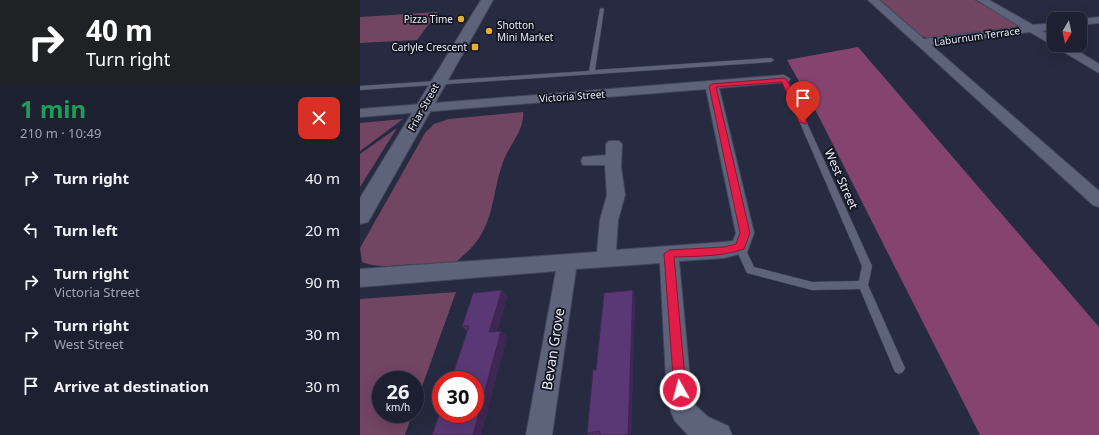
<!DOCTYPE html>
<html lang="en">
<head>
<meta charset="utf-8">
<style>
  body { margin:0; font-family:"Noto Sans",sans-serif; background:#252839; color:#f1f3f6; height:100vh; display:flex; flex-direction:column; font-size:15px; white-space:nowrap }
  * { box-sizing:border-box; margin:0 }
  p { font-size:13px; color:#a0a3ab }
  .icon { flex:none; width:22px; height:22px; fill:none; stroke:currentColor; stroke-width:2; stroke-linecap:round; stroke-linejoin:round }
  .map { position:relative; flex:1; overflow:hidden }
  .sheet { display:flex; flex-direction:column; background:#1c2031; width:360px }
  .sheet>* { flex:none }
  .guide { background:#202124; color:#fff; overflow:hidden }
  .needle { width:26px; rotate:189deg }
  .buttons { position:absolute; left:687px; top:12px; display:grid; gap:8px }
  .buttons a { display:grid; place-items:center; width:40px; height:40px; border-radius:8px; background:#1c2031; box-shadow:0 4px 16px #0002,0 0 0 1px #3a3e4d; font-size:20px }
  .speed { position:absolute; left:12px; top:371px; display:flex; gap:8px; font-size:20px; font-weight:700; text-align:center }
  .speed>* { display:grid; place-content:center; width:52px; height:52px; border-radius:50%; background:#1c2031; box-shadow:0 4px 16px #0002,0 0 0 1px #3a3e4d; line-height:1 }
  .speed small { font-size:10px; font-weight:400 }
  .speed .limit { border:6px solid #d22; background:#fff; color:#111 }
  .pin { position:absolute; display:grid; place-items:center; width:34px; height:34px; color:#fff; margin:-41px -17px; border-radius:50% 50% 50% 0; rotate:-45deg; box-shadow:0 0 4px #0007 }
  .pin .icon { rotate:45deg }
  .me { position:absolute; width:44px; margin:-22px; rotate:353deg; stroke-linejoin:round; filter:drop-shadow(0 0 3px #0008) }
  .turn { display:flex; align-items:center; gap:14px; height:84px; padding:0 20px; font-size:18px }
  .turn .icon { width:52px; height:52px; stroke-width:2.5 }
  .turn b { display:block; font-size:28px; line-height:34px }
  .round { display:grid; place-items:center; flex:none; width:42px; height:42px; border-radius:8px; background:#252839 }
  .head { display:flex; align-items:center; justify-content:space-between; height:68px; padding:0 20px }
  h1 { font-size:24px; font-weight:700; line-height:30px; color:#1e9e55 }
  ul { padding:0; list-style:none }
  li { display:flex; align-items:center; gap:12px; height:52px; padding:0 20px }
  li div { flex:1 }
  li b { display:block; font-size:15px }
  li em { font-style:normal }
  main { display:flex; flex:1; min-height:0 }
  .map>svg:first-child { display:block }
  .green { fill:#724562 }
  .forest { fill:#854470 }
  .lines { fill:none; stroke-linecap:round; stroke-linejoin:round }
  .service-casing { stroke:#43475a; stroke-width:1 }
  .minor-casing { stroke:#43475a; stroke-width:2 }
  .tertiary-casing { stroke:#43475a; stroke-width:2 }
  .service { fill:#5d637b; fill-rule:evenodd }
  .minor { fill:#5d637b; fill-rule:evenodd }
  .tertiary { fill:#5d637b; fill-rule:evenodd }
  .wall { fill:#4d3065 }
  .shaded-wall { fill:#3e2752 }
  .building { fill:#593875; stroke:#3e2752 }
  .route { fill:#e11d48; stroke:#92132f }
  .poi-dot { fill:#e6ad36; stroke:#12141e; stroke-width:1.5 }
  .labels { text-anchor:middle; stroke-width:3.5; stroke-linejoin:round; paint-order:stroke }
  .far-poi-label { font-size:10px; fill:#e9edfc; stroke:#12141e; text-anchor:end }
  .far-street-label { font-size:10px; fill:#e9edfc; stroke:#12141e }
  .street-label { font-size:12px; fill:#e9edfc; stroke:#12141e }
  .near-street-label { font-size:14px; fill:#e9edfc; stroke:#12141e }
</style>
</head>
<body>
<main>
<section class="sheet">
<div class="guide">
<div class="turn"><svg class="icon" aria-label="right" viewBox="0 0 24 24"><path d="M7 20v-9h11M14 6l5 5-5 5"/></svg><div><b>40 m</b>Turn right</div></div>
</div>
<div class="head"><div><h1>1 min</h1><p>210 m · 10:49</p></div><a class="round" style="background:#d93025;color:#fff"><svg class="icon" aria-label="close" viewBox="0 0 24 24"><path d="M6 6l12 12M18 6L6 18"/></svg></a></div>
<ul>
<li><svg class="icon" aria-label="right" viewBox="0 0 24 24"><path d="M7 20v-9h11M14 6l5 5-5 5"/></svg><div><b>Turn right</b></div><em>40 m</em></li>
<li><svg class="icon" aria-label="left" viewBox="0 0 24 24"><path d="M17 20v-9H6M10 6l-5 5 5 5"/></svg><div><b>Turn left</b></div><em>20 m</em></li>
<li><svg class="icon" aria-label="right" viewBox="0 0 24 24"><path d="M7 20v-9h11M14 6l5 5-5 5"/></svg><div><b>Turn right</b><p>Victoria Street</p></div><em>90 m</em></li>
<li><svg class="icon" aria-label="right" viewBox="0 0 24 24"><path d="M7 20v-9h11M14 6l5 5-5 5"/></svg><div><b>Turn right</b><p>West Street</p></div><em>30 m</em></li>
<li><svg class="icon" aria-label="arrive" viewBox="0 0 24 24"><path d="M6 21V4h12l-3 4 3 4H6"/></svg><div><b>Arrive at destination</b></div><em>30 m</em></li>
</ul>
</section>
<div class="map">
<svg width="739" height="435" viewBox="0 0 739 435">
  <rect width="100%" height="100%" fill="#262b41"/>
  <g class="green">
    <path d="M519,0H615L657,24V27L571,39L561,36Z"/>
    <path d="M78,12L57,40L0,43V17Z"/>
    <path d="M163,112C165,130 149,145 143,162C131,195 135,228 105,254C102,256 99,260 96,262C88,265 65,264 56,264C37,265 20,269 2,262L0,248L65,133L74,124L89,119Z"/>
    <path d="M43,119L0,151V123Z"/>
    <path d="M37,128L0,187V154Z"/>
    <path d="M96,292L55,406V380H21V414H52L45,435H0V299Z"/>
  </g>
  <path class="forest" d="M498,47L739,327V435H620L459,117L427,60Z"/>
  <g class="lines">
    <defs>
      <g id="service">
        <path d="M242,8L244,9L235,70L411,58L414,60L411,62L0,90V86L229,71L240,9Z"/>
        <path d="M424,77L427,79L512,266L508,285L545,368L543,372L539,374L535,372L500,289L452,290L391,274L387,273L375,247L377,244H383L394,267L452,282L499,281L502,266L421,79Z"/>
      </g>
      <g id="minor">
        <path d="M508,0H519L564,39L661,27L617,0H629L673,25L694,23V29L682,31L694,37V45H708L739,64V73L670,32L571,45L739,191V207L733,205Z"/>
        <path d="M739,17V23L720,25V19Z"/>
        <path d="M424,75L430,79L428,82L359,88L394,233L387,252L364,258L319,261L330,379L335,405L348,417L368,426L372,435H328L315,421L311,412L306,379L300,263L216,269L192,435H166L196,271L0,287V269L237,252L240,220L247,195L245,165H223L221,161L223,157L246,155V144L249,141H259L262,144L261,167L265,195L258,220L256,250L364,242L373,241L376,233L346,89L0,117V109Z"/>
      </g>
      <path id="tertiary" d="M121,0H133L8,222L0,224V198Z"/>
    </defs>
    <use href="#service" class="service-casing"/>
    <use href="#minor" class="minor-casing"/>
    <use href="#tertiary" class="tertiary-casing"/>
    <use href="#service" class="service"/>
    <use href="#minor" class="minor"/>
    <use href="#tertiary" class="tertiary"/>
  </g>
  <g class="wall">
    <path d="M142,290L147,297L137,331H141L147,337L121,435H72L107,331L102,326Z"/>
    <path d="M275,296L271,435H229L227,433Z"/>
  </g>
  <g class="shaded-wall">
    <path d="M142,290L147,297L135,338L129,332Z"/>
    <path d="M273,290L275,296L271,435H268Z"/>
    <path d="M141,331L147,337L121,435H113Z"/>
  </g>
  <g class="building">
    <path d="M142,290L129,332L141,331L113,435H72L81,409V414H115V380H91L109,326H102L113,293Z"/>
    <path d="M273,290L268,435H240V431L227,433L233,370H236L244,293Z"/>
  </g>
  <path class="route" d="M424,78L427,80L447,122L446,124L439,122L422,82L356,87L390,233L384,249C361,257 337,256 314,257L326,390L325,395L320,397L316,395L314,390L304,254L309,250L364,247L376,244L380,233L349,86L352,84Z"/>
  <g class="poi-dot">
    <circle cx="101" cy="19" r="4"/>
    <circle cx="129" cy="31" r="4"/>
    <rect x="111" y="43" width="8" height="8" rx="2"/>
  </g>
  <g class="labels">
    <g class="far-poi-label">
      <text x="93" y="23">Pizza Time</text>
      <text x="137" y="29" text-anchor="start">Shotton<tspan x="137" dy="12">Mini Market</tspan></text>
      <text x="107" y="51">Carlyle Crescent</text>
    </g>
    <g class="far-street-label">
      <text transform="translate(617 36) rotate(-8)" y="4">Laburnum Terrace</text>
      <text transform="translate(212 96) rotate(-4)" y="4">Victoria Street</text>
      <text transform="translate(63 107) rotate(-61)" y="4">Friar Street</text>
    </g>
    <g class="street-label">
      <text transform="translate(481 179) rotate(66)" y="4">West Street</text>
    </g>
    <g class="near-street-label">
      <text transform="translate(193 349) rotate(-81)" y="5">Bevan Grove</text>
    </g>
  </g>
</svg>
<div class="buttons">
<a><svg class="needle" viewBox="-14 -14 28 28"><path d="M0-13l5 13h-10z" fill="#e53935"/><path d="M0 13l5-13h-10z" fill="#a0a3ab"/></svg></a>
</div>
<div class="speed"><div>26<small>km/h</small></div><div class="limit">30</div></div>
<div class="pin" style="left:443px;top:122px;background:#d93025"><svg class="icon" aria-label="arrive" viewBox="0 0 24 24"><path d="M6 21V4h12l-3 4 3 4H6"/></svg></div>
<svg class="me" style="left:320px;top:390px" viewBox="-20 -20 40 40"><circle r="17" fill="#e11d48" stroke="#fff" stroke-width="3"/><path d="M0-11L8 9 0 5-8 9z" fill="#fff"/></svg>
</div>
</main>
</body>
</html>
